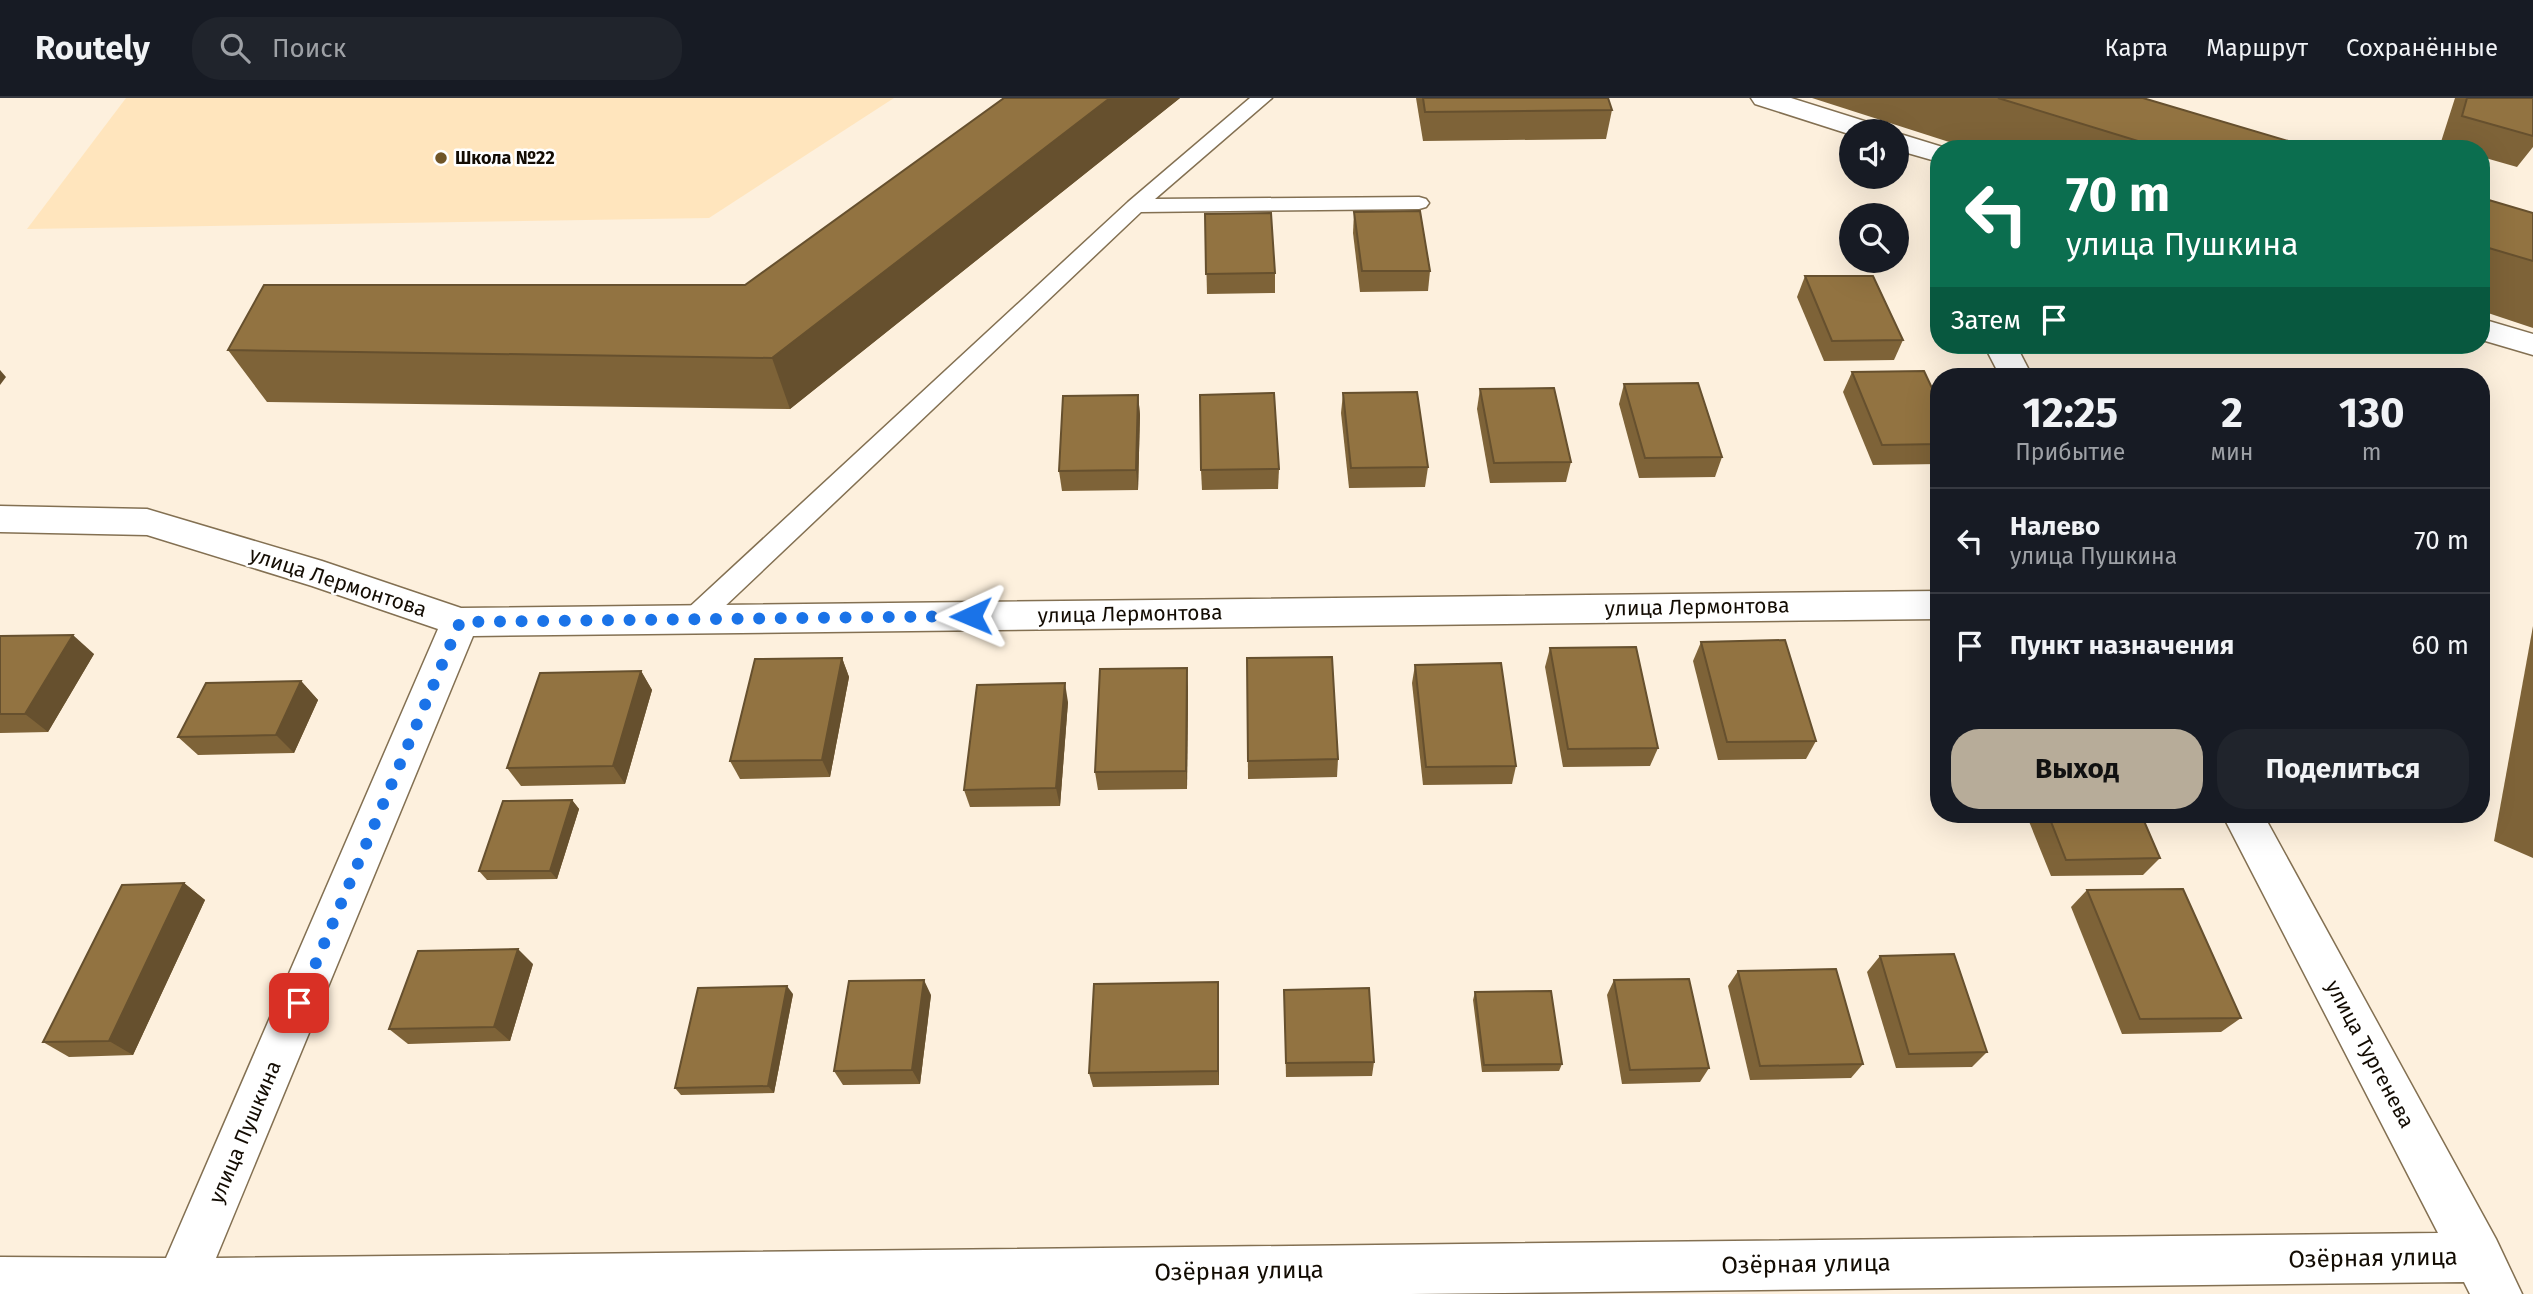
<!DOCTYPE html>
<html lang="ru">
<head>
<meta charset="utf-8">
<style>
  body { margin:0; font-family:"Fira Sans",sans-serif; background:#20242c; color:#f1f3f6; height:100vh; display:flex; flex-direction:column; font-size:26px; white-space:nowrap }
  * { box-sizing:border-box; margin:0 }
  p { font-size:23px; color:#9ea1a6 }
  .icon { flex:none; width:38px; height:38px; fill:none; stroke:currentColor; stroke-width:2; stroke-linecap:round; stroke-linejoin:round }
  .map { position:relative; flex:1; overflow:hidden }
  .side { position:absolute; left:1930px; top:270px; width:560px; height:455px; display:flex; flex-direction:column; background:#171b24; border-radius:28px; box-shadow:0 7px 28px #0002 }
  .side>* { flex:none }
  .banner { position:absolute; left:1930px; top:42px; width:560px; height:214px; border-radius:28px; box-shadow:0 7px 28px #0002; background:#0b6e4f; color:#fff; overflow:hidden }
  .tools { position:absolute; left:1839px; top:21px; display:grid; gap:14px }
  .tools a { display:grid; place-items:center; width:70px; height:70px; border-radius:50%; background:#171b24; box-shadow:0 7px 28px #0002; font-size:35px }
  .pin { position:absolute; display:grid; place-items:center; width:60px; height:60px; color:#fff; margin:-30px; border-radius:14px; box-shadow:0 4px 10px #0006 }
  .me { position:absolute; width:77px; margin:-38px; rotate:269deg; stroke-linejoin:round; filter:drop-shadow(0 0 5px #0008) }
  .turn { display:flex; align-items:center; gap:24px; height:147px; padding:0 21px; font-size:32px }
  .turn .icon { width:91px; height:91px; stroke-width:2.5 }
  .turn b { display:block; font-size:49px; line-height:60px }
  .then { display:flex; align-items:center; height:66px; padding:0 21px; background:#0003; gap:14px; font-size:26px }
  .eta { display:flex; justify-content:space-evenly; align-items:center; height:119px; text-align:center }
  .eta b { font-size:42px; font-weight:700; line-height:49px }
  .cta { display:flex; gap:14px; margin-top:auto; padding:14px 21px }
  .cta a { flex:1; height:80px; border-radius:28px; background:#b7ac99; color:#111; font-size:28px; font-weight:700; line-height:80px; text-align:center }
  .cta a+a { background:#20242c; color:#f1f3f6 }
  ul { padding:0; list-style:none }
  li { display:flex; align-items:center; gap:21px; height:105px; padding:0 21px; border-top:2px solid #363941 }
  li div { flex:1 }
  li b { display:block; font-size:26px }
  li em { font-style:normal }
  header { display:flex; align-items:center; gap:42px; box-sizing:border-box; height:98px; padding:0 35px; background:#171b24; border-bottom:2px solid #363941 }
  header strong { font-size:33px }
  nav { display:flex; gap:38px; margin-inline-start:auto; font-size:24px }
  .search { width:490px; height:63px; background:#20242c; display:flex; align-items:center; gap:18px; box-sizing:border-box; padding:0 24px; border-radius:28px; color:#9ea1a6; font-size:26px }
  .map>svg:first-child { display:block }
  .built { fill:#ffe5bd }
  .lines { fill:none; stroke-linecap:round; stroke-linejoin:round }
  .lane-casing { stroke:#837052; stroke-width:3 }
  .street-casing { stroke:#837052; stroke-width:3 }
  .lane { fill:#fff; fill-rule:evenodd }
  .street { fill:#fff; fill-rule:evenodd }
  .wall { fill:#7e6338 }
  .shaded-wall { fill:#66502e }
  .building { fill:#927341; stroke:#66502e; stroke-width:2 }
  .route { stroke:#1a73e8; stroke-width:12; stroke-dasharray:0 21.6 }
  .poi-dot { fill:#705527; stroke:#fff; stroke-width:2.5 }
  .labels { text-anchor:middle; stroke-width:5; stroke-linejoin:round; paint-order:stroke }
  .far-poi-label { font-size:18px; font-weight:bold; fill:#130c03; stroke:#fff; text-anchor:start }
  .street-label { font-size:21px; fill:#130c03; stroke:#fff }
  .near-street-label { font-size:24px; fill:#130c03; stroke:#fff }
</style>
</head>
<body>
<header>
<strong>Routely</strong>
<div class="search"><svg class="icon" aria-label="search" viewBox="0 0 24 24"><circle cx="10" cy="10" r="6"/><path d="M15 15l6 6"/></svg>Поиск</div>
<nav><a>Карта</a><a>Маршрут</a><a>Сохранённые</a></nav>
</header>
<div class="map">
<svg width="2533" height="1196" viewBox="0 0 2533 1196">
  <rect width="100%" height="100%" fill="#fdf0dd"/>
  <path class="built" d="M126,0H894L709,120L27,131Z"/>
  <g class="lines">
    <defs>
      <path id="lane" d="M1250,0H1272L1155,101L1419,99L1426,101L1429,105L1426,109L1419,111L1141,114L704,528L694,531L684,528L681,521L684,514L1128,104Z"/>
      <g id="street">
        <path d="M1751,0H1791L1877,27L1881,33H1852V37L1755,6Z"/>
        <path d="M1897,35L1949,51H1939V64L1897,52Z"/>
        <path d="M2482,221L2533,236V257L2482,242Z"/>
        <path d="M1984,247H2016L2032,278H2000Z"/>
        <path d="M0,408L147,411L322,463L461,510L1939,493V521L473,538L216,1160L2438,1135L2222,716H2263L2496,1141L2522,1196H2470L2464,1184L1411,1196H0V1159L166,1160L438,531L312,488L147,437L0,434Z"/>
      </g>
    </defs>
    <use href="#lane" class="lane-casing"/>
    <use href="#street" class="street-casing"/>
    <use href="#lane" class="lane"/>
    <use href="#street" class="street"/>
  </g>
  <g class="wall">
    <path d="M1004,0H1180L790,311L267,304L228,252L745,187Z"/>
    <path d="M1416,0H1608L1612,12L1606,41L1423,43Z"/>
    <path d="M1812,0H2143L2315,51H1971Z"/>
    <path d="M2455,0H2533V49L2517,69L2482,59V51H2454L2440,47Z"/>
    <path d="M2482,100L2533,115V230L2482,213Z"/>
    <path d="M1354,114L1430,173L1428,193L1360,194L1353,135Z"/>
    <path d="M1205,116L1275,175V195L1207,196Z"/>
    <path d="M1805,178L1903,242L1894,262L1824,263L1797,199Z"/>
    <path d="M1852,274L1939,305V366L1873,367L1843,294Z"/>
    <path d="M1624,286L1722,359L1715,379L1639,380L1619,306Z"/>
    <path d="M1480,291L1571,364L1566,384L1490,385L1477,311Z"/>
    <path d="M1343,295L1428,369L1425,389L1349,390L1341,315Z"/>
    <path d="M1138,297L1140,317L1138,392L1062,393L1059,373Z"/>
    <path d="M1279,371L1278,391L1202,392L1201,372Z"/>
    <path d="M2533,528V760L2494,743Z"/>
    <path d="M0,538L94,556L48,634L0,635Z"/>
    <path d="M1701,544L1816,643L1806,661L1718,662L1693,563Z"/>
    <path d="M1550,550L1658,650L1650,668L1563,669L1545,569Z"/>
    <path d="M842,560L849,579L830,679L740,681L730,663Z"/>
    <path d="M1247,560L1338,661L1337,679L1248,681Z"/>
    <path d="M1415,567L1516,668L1512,686L1423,687L1412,585Z"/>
    <path d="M641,573L652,592L625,686L521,688L507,670Z"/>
    <path d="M301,583L318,602L294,655L198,657L178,639Z"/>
    <path d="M1188,589L1187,691L1098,692L1095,674Z"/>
    <path d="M1068,604L1060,708L970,709L964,692Z"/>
    <path d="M572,702L579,711L557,781L487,782L479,773Z"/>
    <path d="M2026,716H2141L2160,760L2143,777L2051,778Z"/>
    <path d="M184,785L205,802L133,957L69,959L43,944Z"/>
    <path d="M2087,792L2241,920L2221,934L2122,936L2071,809Z"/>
    <path d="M1880,858L1987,954L1972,969L1896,970L1867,874Z"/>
    <path d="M533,866L510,943L408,946L389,931Z"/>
    <path d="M1738,873L1863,966L1851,980L1750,982L1728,888Z"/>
    <path d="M1614,882L1709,970L1700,984L1622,986L1607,897Z"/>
    <path d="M1218,884L1219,899V987L1093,989L1089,975Z"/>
    <path d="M1284,892L1374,964L1372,978L1286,979Z"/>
    <path d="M1475,894L1562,966L1559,973L1482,974L1473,902Z"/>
    <path d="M793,896L774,995L681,997L675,990Z"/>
    <path d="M931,897L920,986L843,987L834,973Z"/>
  </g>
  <g class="shaded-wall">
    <path d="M1110,0H1180L790,311L772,260Z"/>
    <path d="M0,272L6,279L0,287Z"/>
    <path d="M1138,297L1140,317L1138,392L1136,372Z"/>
    <path d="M73,537L94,556L48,634L25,616Z"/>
    <path d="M842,560L849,579L830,679L822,662Z"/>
    <path d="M1187,570L1188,589L1187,691L1186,673Z"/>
    <path d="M641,573L652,592L625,686L613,668Z"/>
    <path d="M301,583L318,602L294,655L276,637Z"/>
    <path d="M1065,585L1068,604L1060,708L1056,690Z"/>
    <path d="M572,702L579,711L557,781L550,773Z"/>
    <path d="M184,785L205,802L133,957L109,943Z"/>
    <path d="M518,851L533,866L510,943L494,929Z"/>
    <path d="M924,882L931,897L920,986L912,972Z"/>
    <path d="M1218,884L1219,899V987L1218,973Z"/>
    <path d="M787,888L793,896L774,995L768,988Z"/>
  </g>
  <g class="building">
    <path d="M1004,0H1110L772,260L228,252L264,187H745Z"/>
    <path d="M1423,0H1608L1612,12L1425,14Z"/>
    <path d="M1998,0H2143L2315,51H2164Z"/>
    <path d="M2467,0H2533V38L2462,18Z"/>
    <path d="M2482,100L2533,115V163L2482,148Z"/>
    <path d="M1420,113L1430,173H1362L1354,114Z"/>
    <path d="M1271,115L1275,175L1206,176L1205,116Z"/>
    <path d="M1805,178H1873L1903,242L1832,243Z"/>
    <path d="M1924,273L1939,305V346L1882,347L1852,274Z"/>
    <path d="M1698,285L1722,359L1645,360L1624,286Z"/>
    <path d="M1554,290L1571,364L1494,365L1480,291Z"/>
    <path d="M1417,294L1428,369L1351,370L1343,295Z"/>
    <path d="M1274,295L1279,371L1201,372L1200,297Z"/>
    <path d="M1138,297L1136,372L1059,373L1063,298Z"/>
    <path d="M73,537L25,616H0V538Z"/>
    <path d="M1785,542L1816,643L1727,644L1701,544Z"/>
    <path d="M1636,549L1658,650L1568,651L1550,550Z"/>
    <path d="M1332,559L1338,661L1248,663L1247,560Z"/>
    <path d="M842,560L822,662L730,663L755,561Z"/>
    <path d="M1501,565L1516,668L1426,669L1415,567Z"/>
    <path d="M1187,570L1186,673L1095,674L1100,571Z"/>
    <path d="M641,573L613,668L507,670L540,575Z"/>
    <path d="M301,583L276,637L178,639L206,585Z"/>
    <path d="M1065,585L1056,690L964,692L977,587Z"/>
    <path d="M572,702L550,773H479L503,703Z"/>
    <path d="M2048,716H2141L2160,760L2066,762Z"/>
    <path d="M184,785L109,943L43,944L122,787Z"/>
    <path d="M2183,791L2241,920L2140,921L2087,792Z"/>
    <path d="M518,851L494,929L389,931L418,853Z"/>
    <path d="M1954,856L1987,954L1909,956L1880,858Z"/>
    <path d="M1836,871L1863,966L1760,968L1738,873Z"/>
    <path d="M1689,881L1709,970L1630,972L1614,882Z"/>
    <path d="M924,882L912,972L834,973L849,883Z"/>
    <path d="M1218,884V973L1089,975L1094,886Z"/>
    <path d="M787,888L768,988L675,990L698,890Z"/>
    <path d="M1369,890L1374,964L1286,965L1284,892Z"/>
    <path d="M1551,893L1562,966L1484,967L1475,894Z"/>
  </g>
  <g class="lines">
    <path class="route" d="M299,905L460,524L971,518"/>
  </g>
  <circle class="poi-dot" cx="441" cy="60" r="7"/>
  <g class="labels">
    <g class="far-poi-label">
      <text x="455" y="66">Школа №22</text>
    </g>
    <g class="street-label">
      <text transform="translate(338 484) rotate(18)" y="7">улица Лермонтова</text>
      <text transform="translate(1697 509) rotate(-1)" y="7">улица Лермонтова</text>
      <text transform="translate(1130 516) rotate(-1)" y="7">улица Лермонтова</text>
      <text transform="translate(2370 956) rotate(62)" y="7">улица Тургенева</text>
      <text transform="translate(245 1034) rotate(-67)" y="7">улица Пушкина</text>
    </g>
    <g class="near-street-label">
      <text transform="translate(2373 1160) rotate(-1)" y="8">Озёрная улица</text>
      <text transform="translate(1806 1166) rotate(-1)" y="8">Озёрная улица</text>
      <text transform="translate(1239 1173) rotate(-1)" y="8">Озёрная улица</text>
    </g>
  </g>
</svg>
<div class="tools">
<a><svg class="icon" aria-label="sound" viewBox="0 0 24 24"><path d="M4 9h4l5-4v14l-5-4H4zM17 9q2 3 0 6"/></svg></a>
<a><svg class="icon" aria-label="search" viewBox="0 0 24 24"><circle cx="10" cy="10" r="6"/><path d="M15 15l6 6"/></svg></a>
</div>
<div class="pin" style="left:299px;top:905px;background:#d93025"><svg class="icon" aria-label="arrive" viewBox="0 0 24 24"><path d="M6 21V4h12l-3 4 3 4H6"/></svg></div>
<svg class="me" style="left:971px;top:518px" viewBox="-20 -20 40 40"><path d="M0-17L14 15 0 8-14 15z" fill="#1a73e8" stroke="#fff" stroke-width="4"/></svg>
<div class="banner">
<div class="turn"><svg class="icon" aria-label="left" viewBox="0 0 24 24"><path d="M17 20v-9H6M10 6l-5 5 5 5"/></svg><div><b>70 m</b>улица Пушкина</div></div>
<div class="then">Затем<svg class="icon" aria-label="arrive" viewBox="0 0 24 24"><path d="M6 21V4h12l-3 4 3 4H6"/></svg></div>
</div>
<section class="side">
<div class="eta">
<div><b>12:25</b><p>Прибытие</p></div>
<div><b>2</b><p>мин</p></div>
<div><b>130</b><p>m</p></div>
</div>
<ul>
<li><svg class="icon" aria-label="left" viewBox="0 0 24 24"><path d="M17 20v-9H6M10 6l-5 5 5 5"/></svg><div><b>Налево</b><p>улица Пушкина</p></div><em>70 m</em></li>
<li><svg class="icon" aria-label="arrive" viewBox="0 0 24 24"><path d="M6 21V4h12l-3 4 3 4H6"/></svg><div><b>Пункт назначения</b></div><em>60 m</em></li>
</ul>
<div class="cta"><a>Выход</a><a>Поделиться</a></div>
</section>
</div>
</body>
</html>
